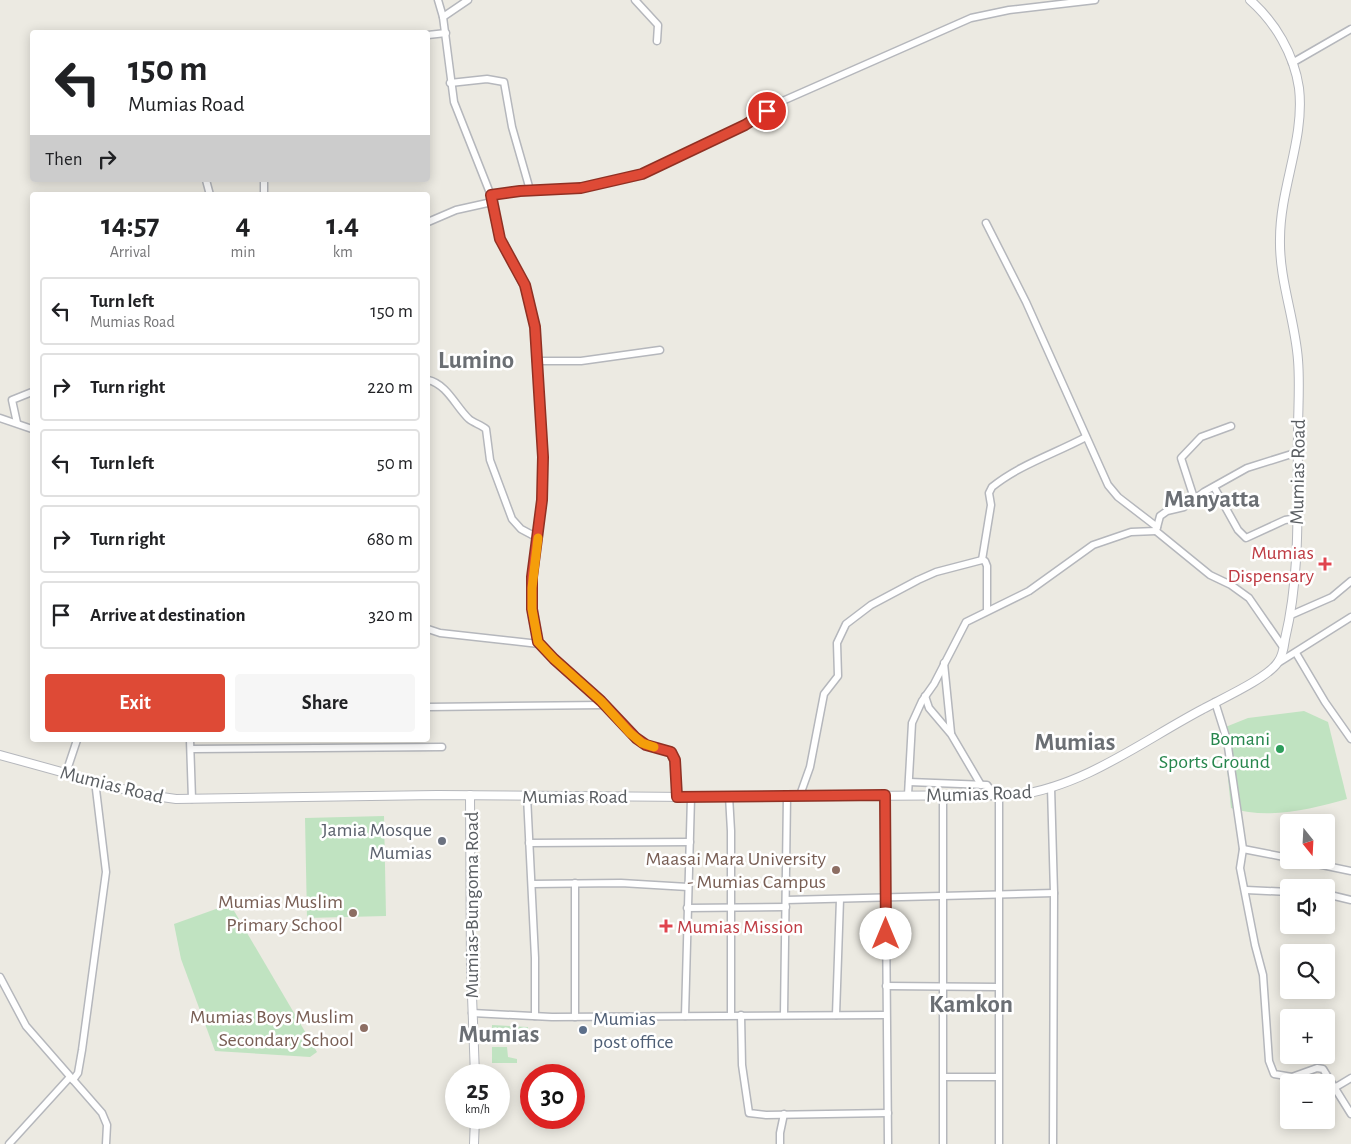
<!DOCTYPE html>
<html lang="en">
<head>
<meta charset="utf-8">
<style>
  body { margin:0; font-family:"Alegreya Sans",sans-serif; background:#f6f6f6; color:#202124; height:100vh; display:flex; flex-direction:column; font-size:19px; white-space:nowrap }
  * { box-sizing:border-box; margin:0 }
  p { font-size:16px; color:#757577 }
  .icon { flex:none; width:28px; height:28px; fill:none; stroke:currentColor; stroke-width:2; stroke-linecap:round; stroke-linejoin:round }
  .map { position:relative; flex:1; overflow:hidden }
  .details { position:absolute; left:30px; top:192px; width:400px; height:550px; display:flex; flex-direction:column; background:#fff; border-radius:5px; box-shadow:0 2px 12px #0003 }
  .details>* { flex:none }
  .hud { position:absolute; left:30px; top:30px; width:400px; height:152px; border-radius:5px; box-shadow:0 2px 12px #0003; background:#fff; color:#202124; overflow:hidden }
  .needle { width:32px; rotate:162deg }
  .buttons { position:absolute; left:1280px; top:814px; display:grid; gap:10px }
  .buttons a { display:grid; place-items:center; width:55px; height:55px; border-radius:5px; background:#fff; box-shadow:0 2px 12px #0003; font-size:25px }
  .speed { position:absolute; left:445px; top:1064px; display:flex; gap:10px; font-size:25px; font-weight:700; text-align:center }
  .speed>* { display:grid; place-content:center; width:65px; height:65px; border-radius:50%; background:#fff; box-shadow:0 2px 12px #0003; line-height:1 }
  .speed small { font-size:12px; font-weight:400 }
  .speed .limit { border:8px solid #d22; background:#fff; color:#111 }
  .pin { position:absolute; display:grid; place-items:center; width:42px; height:42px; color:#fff; margin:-21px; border:2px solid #fff; border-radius:50%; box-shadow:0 1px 5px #0007 }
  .me { position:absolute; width:55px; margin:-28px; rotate:0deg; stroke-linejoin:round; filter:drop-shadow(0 0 4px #0008) }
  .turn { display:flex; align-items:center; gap:18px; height:105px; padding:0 15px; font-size:22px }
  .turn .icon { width:65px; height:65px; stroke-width:2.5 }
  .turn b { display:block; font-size:35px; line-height:42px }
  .then { display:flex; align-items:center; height:48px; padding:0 15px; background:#0003; gap:10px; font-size:19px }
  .eta { display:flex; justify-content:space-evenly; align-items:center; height:85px; text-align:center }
  .eta b { font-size:30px; font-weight:700; line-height:35px }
  .button { display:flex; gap:10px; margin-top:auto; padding:10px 15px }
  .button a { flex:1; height:58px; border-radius:5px; background:#de4a36; color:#fff; font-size:20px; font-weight:700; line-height:58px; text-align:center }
  .button a+a { background:#f6f6f6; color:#202124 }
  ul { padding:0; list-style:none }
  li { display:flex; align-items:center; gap:15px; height:68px; margin:0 10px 8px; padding:0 5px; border:2px solid #e0e0e0; border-radius:5px }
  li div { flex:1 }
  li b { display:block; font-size:19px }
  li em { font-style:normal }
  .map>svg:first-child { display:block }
  .green { fill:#c0e3c1 }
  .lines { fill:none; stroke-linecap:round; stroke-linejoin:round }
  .minor-casing { stroke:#b5b7bc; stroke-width:9 }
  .tertiary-casing { stroke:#b5b7bc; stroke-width:10 }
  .minor { stroke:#fff; stroke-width:6 }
  .tertiary { stroke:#fff; stroke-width:8 }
  .route-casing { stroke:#903023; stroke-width:12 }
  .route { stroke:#de4a36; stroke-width:9 }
  .slow { stroke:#f59e0b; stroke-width:9 }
  .health-dot { fill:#e0444e; stroke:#fff; stroke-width:2 }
  .leisure-dot { fill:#2e9e5b; stroke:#fff; stroke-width:2 }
  .worship-dot { fill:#6b7280; stroke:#fff; stroke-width:2 }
  .education-dot { fill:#8d6e63; stroke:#fff; stroke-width:2 }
  .service-dot { fill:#5c6f8a; stroke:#fff; stroke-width:2 }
  .labels { text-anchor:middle; stroke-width:5; stroke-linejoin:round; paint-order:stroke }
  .street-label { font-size:20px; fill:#5a5e62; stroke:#fff }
  .health-label { font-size:20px; fill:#be3a42; stroke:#fff; text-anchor:end }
  .leisure-label { font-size:20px; fill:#27864d; stroke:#fff; text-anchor:end }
  .worship-label { font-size:20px; fill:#5b616d; stroke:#fff; text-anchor:end }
  .education-label { font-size:20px; fill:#785e54; stroke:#fff; text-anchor:end }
  .service-label { font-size:20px; fill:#4e5e75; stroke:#fff; text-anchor:start }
  .district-label { font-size:25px; font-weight:bold; fill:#6b6f74; stroke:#fff }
</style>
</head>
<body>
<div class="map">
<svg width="1351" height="1144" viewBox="0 0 1351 1144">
  <rect width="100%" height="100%" fill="#eceae2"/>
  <g class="green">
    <path d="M1304,711L1328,722L1347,799C1311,809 1268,820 1231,808L1223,728L1248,718Z"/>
    <path d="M384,816L386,916L307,918L305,818Z"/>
    <path d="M230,904L317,1052L310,1057L215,1051L181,959L174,924Z"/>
    <path d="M492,1025L528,1027V1029L514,1030L508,1033L507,1040L492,1041Z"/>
    <path d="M492,1047H507L508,1057L517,1059V1063H492Z"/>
  </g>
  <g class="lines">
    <defs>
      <g id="minor">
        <path d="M438,0L443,17L454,102L490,193L500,239L527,292L535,327L543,457L542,500L532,577V609L538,641L554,659L601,701L636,738L646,745L671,752L675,760L677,797"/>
        <path d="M635,0L658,25L657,41"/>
        <path d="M443,17L468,0"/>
        <path d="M428,35L446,33"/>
        <path d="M1292,63L1351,29"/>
        <path d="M450,83L487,79L504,82L512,127L530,190"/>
        <path d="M206,180L210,195"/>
        <path d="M264,195V180"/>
        <path d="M491,195L519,191L581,188L643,174L754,120L778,103L971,18L1009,10L1095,0"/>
        <path d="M428,222L456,210L492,202"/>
        <path d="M986,223L1026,302L1108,485L1118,497L1157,527"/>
        <path d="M536,361H581L660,350"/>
        <path d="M428,380C447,384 456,407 469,419C474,423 481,425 486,429L490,460L512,519L521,529L538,538"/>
        <path d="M0,418L32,429"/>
        <path d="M17,423L12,400L32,392"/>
        <path d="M1214,487L1238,530L1246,538L1285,520L1297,518"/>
        <path d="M1194,498L1181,458L1201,437L1231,426"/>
        <path d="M982,560L991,505L989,493L992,487C1019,465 1054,454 1086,437"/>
        <path d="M1291,615L1332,597L1351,581"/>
        <path d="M428,629L440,633L539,644"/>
        <path d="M1283,647L1249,598L1231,585L1210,575L1156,531L1160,516L1167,511L1184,507L1204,492L1247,468L1298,452"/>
        <path d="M1296,653L1325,702L1351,739"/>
        <path d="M944,663L951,733"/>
        <path d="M1278,663L1351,617"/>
        <path d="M925,696L929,708L951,734L981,785"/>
        <path d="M1215,702L1227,740L1243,849L1240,868L1255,945L1263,975L1269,1061L1274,1074L1292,1077L1317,1068L1323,1069L1351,1114"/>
        <path d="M428,707L605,705"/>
        <path d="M190,740L192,799"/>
        <path d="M192,749L442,747"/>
        <path d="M66,773L77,740"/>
        <path d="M909,782L987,785L990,789L991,796"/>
        <path d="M1051,787L1054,893L1053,1144"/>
        <path d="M800,795L810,767L824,694L838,676L837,643L846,624L871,605L918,580L936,572L982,560L985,561L987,566V610"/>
        <path d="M885,795L888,1144"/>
        <path d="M908,795L912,723L922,701L934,684L966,622L1029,591L1093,545L1131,532L1156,531"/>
        <path d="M999,795V1144"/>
        <path d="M527,796L535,958V1016"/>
        <path d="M729,796L731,831V1015"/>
        <path d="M943,796V1144"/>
        <path d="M529,843L690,842"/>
        <path d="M1243,849L1289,858"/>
        <path d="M1298,860L1351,871"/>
        <path d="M575,883V1017"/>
        <path d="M532,884L621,883L688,887"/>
        <path d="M1246,890L1289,892"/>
        <path d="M1326,894L1351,900"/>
        <path d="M786,900L1054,893"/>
        <path d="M687,908L786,907"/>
        <path d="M0,977L26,1026L102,1113L107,1125L106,1144"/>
        <path d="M886,986L998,987"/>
        <path d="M472,1013L552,1017L885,1015"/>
        <path d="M784,1014L787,796"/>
        <path d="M741,1015L742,1065L749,1113L766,1115L888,1113"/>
        <path d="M836,1015L840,899"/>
        <path d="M685,1016L691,797"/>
        <path d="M944,1077H998"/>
        <path d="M73,1080L78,1073L82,1050L106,872L95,781"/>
        <path d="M1336,1087L1351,1078"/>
        <path d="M9,1144L70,1077"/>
        <path d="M780,1144V1133L784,1114"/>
      </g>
      <g id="tertiary">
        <path d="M0,755L141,794L176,799L437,795L691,797L1017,795C1085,786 1144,740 1203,709C1221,699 1268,678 1278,662C1283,656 1284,646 1285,639C1301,573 1297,501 1298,433C1298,409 1300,384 1298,360C1295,319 1279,280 1280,239C1280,187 1305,139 1299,88C1294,54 1275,22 1250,0"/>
        <path d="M470,795L471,969L475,1075"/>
        <path d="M474,1144L475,1118"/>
      </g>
    </defs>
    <use href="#minor" class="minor-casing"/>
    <use href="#tertiary" class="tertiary-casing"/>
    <use href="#minor" class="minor"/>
    <use href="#tertiary" class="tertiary"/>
  </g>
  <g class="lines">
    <defs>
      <path id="route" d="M767,111L745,125L642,174L581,188L520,191L491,195L500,239L525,285L535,327L543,457L542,500L532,577V609L538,642L554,659L601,701L636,738L646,745L671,752L675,760L677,797L885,795L886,934"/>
    </defs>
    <use href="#route" class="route-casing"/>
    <use href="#route" class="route"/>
    <path class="slow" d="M538,538L532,588V609L538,642L554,659L601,701L630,733L642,743L654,747"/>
  </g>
  <g class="health-dot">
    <path d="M1322.5 556.5h5v5h5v5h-5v5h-5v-5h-5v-5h5z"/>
    <path d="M663.5 918.5h5v5h5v5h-5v5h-5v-5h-5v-5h5z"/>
  </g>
  <circle class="leisure-dot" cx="1280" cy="749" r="5"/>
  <circle class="worship-dot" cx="442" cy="841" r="5"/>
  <g class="education-dot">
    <circle cx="836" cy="870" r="5"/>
    <circle cx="353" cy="913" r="5"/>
    <circle cx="364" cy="1028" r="5"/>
  </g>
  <circle class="service-dot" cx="583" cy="1030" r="5"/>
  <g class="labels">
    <g class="street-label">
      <text transform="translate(1297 472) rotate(-89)" y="7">Mumias Road</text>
      <text transform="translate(112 784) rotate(14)" y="7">Mumias Road</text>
      <text transform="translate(979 793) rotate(-2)" y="7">Mumias Road</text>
      <text x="575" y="803">Mumias Road</text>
      <text transform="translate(471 905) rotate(-90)" y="7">Mumias-Bungoma Road</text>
    </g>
    <g class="health-label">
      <text x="1314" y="559">Mumias<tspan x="1314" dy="23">Dispensary</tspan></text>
      <text x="677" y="933" text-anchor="start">Mumias Mission</text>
    </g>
    <g class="leisure-label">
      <text x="1270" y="745">Bomani<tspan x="1270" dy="23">Sports Ground</tspan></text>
    </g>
    <g class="worship-label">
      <text x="432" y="836">Jamia Mosque<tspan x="432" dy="23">Mumias</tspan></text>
    </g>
    <g class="education-label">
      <text x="826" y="865">Maasai Mara University<tspan x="826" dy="23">- Mumias Campus</tspan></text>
      <text x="343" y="908">Mumias Muslim<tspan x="343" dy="23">Primary School</tspan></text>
      <text x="354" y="1023">Mumias Boys Muslim<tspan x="354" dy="23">Secondary School</tspan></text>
    </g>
    <g class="service-label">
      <text x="593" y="1025">Mumias<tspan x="593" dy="23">post office</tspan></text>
    </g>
    <g class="district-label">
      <text x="476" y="368">Lumino</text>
      <text x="1212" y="507">Manyatta</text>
      <text x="1075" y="750">Mumias</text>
      <text x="971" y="1012">Kamkon</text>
      <text x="499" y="1042">Mumias</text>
    </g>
  </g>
</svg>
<div class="buttons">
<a><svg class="needle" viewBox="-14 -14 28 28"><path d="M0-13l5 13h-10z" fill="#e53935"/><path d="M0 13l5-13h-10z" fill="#757577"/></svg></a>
<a><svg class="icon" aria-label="sound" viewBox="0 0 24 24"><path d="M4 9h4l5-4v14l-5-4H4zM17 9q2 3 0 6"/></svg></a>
<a><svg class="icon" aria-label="search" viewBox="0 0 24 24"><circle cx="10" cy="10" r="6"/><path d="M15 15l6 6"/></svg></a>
<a>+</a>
<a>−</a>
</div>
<div class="speed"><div>25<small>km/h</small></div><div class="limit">30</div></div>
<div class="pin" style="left:767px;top:111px;background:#d93025"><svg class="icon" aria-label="arrive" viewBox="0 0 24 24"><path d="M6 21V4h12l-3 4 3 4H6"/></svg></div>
<svg class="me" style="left:886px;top:934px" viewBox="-20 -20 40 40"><circle r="19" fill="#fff"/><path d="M0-13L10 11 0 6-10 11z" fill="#de4a36"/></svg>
<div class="hud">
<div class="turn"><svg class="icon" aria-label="left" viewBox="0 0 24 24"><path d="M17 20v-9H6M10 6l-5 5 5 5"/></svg><div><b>150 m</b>Mumias Road</div></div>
<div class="then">Then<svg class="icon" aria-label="right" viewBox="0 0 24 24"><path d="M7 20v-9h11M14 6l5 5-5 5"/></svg></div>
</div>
<section class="details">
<div class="eta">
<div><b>14:57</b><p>Arrival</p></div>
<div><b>4</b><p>min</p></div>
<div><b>1.4</b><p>km</p></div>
</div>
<ul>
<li><svg class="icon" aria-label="left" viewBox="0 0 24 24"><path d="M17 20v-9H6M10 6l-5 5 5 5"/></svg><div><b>Turn left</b><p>Mumias Road</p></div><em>150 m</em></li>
<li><svg class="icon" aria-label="right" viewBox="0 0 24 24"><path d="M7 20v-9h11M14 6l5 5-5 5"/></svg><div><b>Turn right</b></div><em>220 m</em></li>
<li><svg class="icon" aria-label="left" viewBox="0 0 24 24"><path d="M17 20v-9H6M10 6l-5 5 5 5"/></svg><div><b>Turn left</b></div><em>50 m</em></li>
<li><svg class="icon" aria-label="right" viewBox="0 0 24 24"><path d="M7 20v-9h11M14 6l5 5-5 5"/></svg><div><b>Turn right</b></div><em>680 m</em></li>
<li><svg class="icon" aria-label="arrive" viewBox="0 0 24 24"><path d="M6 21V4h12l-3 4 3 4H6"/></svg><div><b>Arrive at destination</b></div><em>320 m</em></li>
</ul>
<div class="button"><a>Exit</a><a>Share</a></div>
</section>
</div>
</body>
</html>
